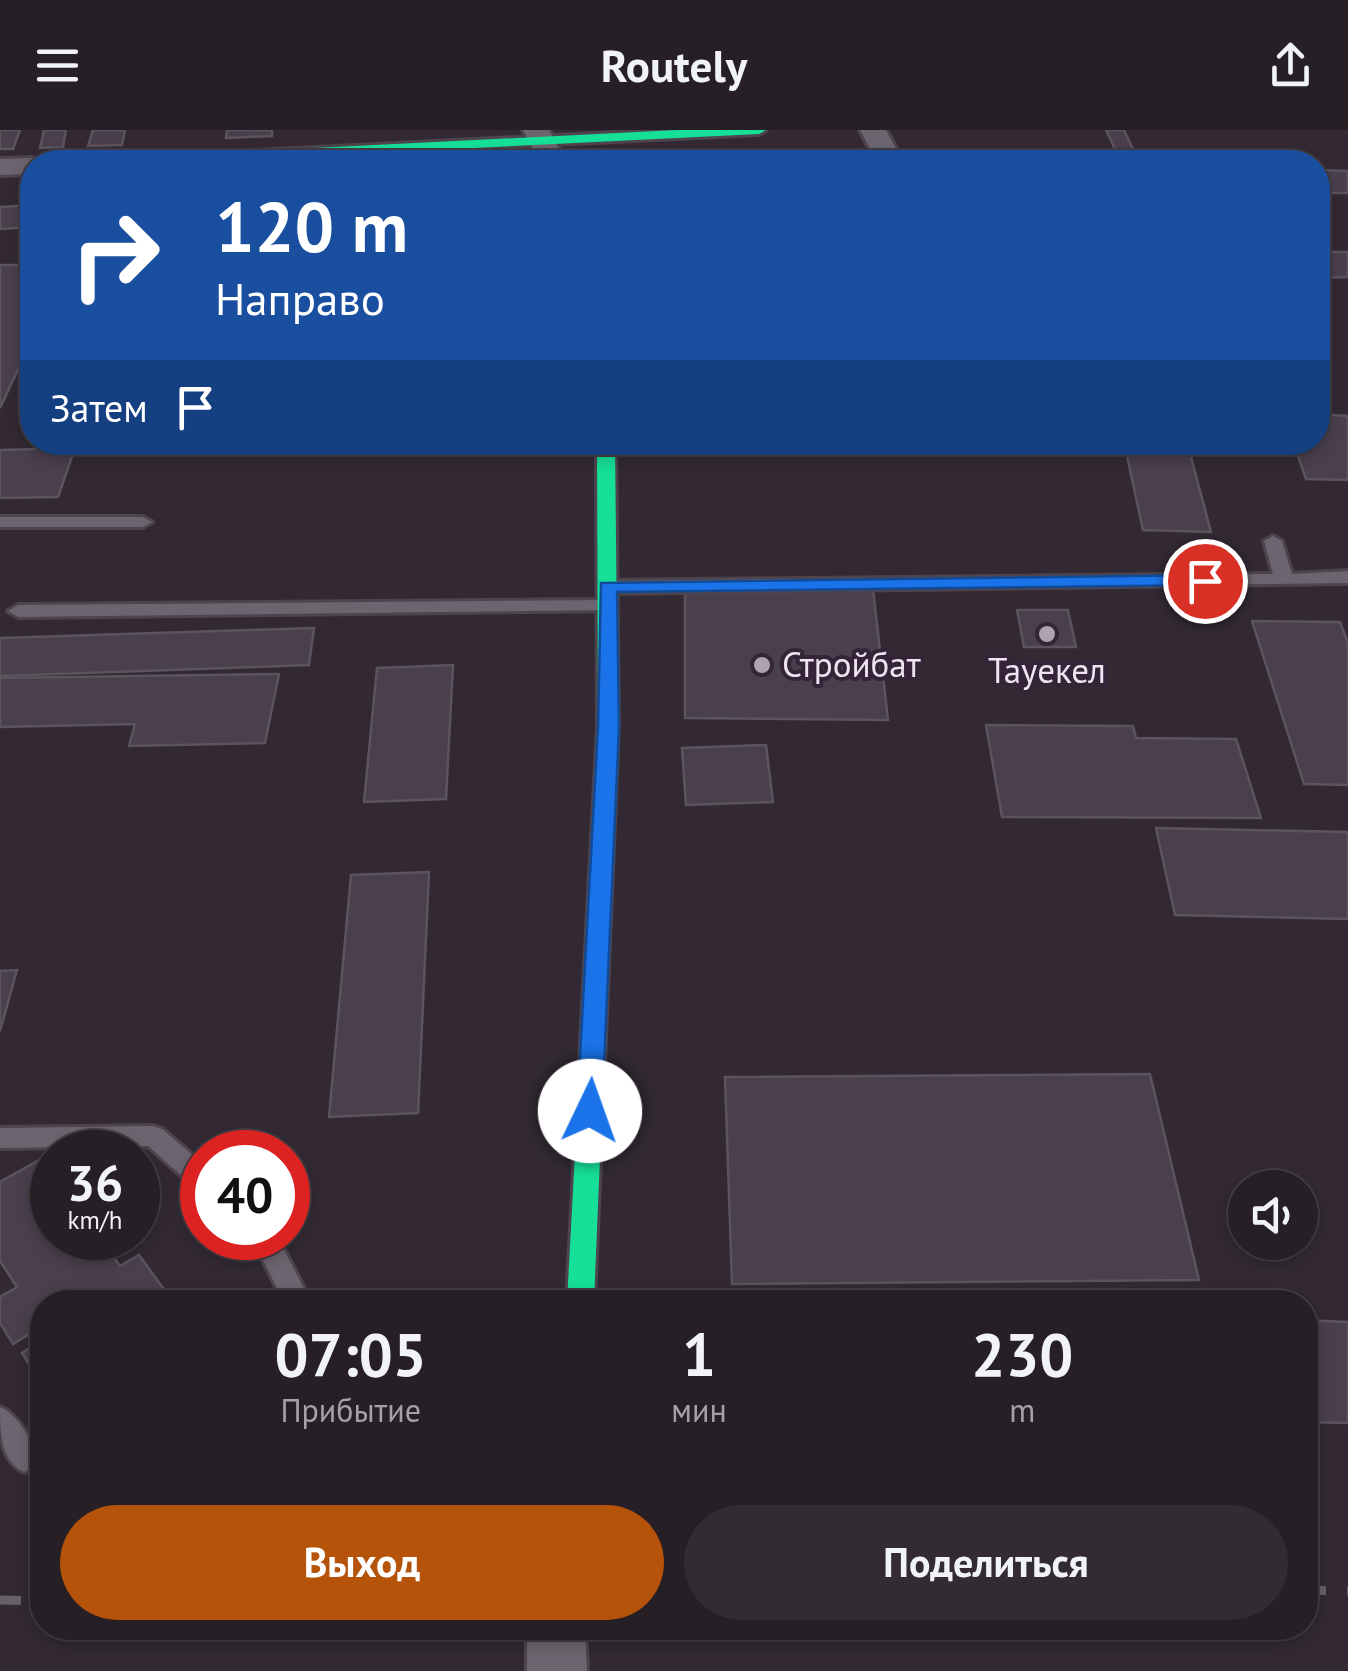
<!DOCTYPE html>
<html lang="ru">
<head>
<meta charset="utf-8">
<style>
  body { margin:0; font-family:"PT Sans",sans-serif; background:#322c32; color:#f1f3f6; height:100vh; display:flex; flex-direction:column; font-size:38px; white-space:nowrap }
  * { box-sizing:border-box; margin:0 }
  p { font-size:32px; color:#a4a2a7 }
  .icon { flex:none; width:55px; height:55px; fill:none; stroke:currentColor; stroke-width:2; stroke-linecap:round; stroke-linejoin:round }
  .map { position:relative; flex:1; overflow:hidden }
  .drawer { position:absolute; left:30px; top:1160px; width:1288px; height:350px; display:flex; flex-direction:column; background:#261f26; border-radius:40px; box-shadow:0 5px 15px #0003,0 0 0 2px #423d43 }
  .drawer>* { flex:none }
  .banner { position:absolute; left:20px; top:20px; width:1310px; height:305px; border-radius:40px; box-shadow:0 5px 15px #0003,0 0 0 2px #423d43; background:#1a4fa0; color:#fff; overflow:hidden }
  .tools { position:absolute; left:1228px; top:1040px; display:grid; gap:20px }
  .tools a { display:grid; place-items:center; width:90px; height:90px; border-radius:50%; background:#261f26; box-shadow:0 5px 15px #0003,0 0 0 2px #423d43; font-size:50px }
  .speed { position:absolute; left:30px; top:1000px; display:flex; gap:20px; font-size:50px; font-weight:700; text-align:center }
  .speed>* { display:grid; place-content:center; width:130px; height:130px; border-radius:50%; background:#261f26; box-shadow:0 5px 15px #0003,0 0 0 2px #423d43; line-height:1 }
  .speed small { font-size:25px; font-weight:400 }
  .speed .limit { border:15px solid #d22; background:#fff; color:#111 }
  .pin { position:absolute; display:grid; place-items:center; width:85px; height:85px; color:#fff; margin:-42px; border:5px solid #fff; border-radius:50%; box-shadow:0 2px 10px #0007 }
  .me { position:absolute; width:110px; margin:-55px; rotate:3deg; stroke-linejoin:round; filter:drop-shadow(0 0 8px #0008) }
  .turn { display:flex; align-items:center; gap:35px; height:210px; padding:0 30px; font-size:45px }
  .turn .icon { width:130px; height:130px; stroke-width:2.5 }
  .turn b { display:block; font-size:70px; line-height:85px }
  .then { display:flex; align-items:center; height:95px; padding:0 30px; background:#0003; gap:20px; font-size:38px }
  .eta { display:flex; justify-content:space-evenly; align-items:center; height:170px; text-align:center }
  .eta b { font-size:60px; font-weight:800; line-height:70px }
  .cta { display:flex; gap:20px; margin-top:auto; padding:20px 30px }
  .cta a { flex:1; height:115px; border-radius:60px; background:#b45309; color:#fff; font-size:40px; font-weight:800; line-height:115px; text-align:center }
  .cta a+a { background:#322c32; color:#f1f3f6 }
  header { display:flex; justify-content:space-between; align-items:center; height:130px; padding:0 30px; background:#261f26; font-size:45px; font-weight:800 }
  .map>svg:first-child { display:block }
  .building { fill:#4a3f4d; stroke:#5c545d; stroke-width:2.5 }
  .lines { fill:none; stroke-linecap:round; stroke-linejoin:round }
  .lane-casing { stroke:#4d444e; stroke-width:6 }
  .street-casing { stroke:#4d444e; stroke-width:6 }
  .fast-casing { stroke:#4d444e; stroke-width:6 }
  .lane { fill:#6c646e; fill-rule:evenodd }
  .street { fill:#6c646e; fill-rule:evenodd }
  .fast { fill:#16e098; fill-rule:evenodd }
  .rail { stroke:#666067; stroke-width:9; stroke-dasharray:21 21; stroke-linecap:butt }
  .route { fill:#1a73e8; stroke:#114b97; stroke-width:2.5 }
  .poi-dot { fill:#ada3ae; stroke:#352438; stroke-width:4 }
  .labels { text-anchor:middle; stroke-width:8; stroke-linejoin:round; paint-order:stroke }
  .poi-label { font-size:35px; fill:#efe4f1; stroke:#352438; text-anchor:start }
</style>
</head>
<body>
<header><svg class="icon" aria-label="menu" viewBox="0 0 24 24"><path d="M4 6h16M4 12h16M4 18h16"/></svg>Routely<svg class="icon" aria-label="share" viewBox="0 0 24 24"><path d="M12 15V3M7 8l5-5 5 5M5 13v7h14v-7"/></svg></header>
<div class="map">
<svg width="1348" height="1541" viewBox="0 0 1348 1541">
  <rect width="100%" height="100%" fill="#322933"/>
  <g class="building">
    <path d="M0,0H20L13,19H0Z"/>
    <path d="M44,0H66L63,17L40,18Z"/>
    <path d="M93,0H125L122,15L88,16Z"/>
    <path d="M227,0H272V6L226,8Z"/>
    <path d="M1106,0H1124L1139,32H1121Z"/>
    <path d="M860,19L864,32H817L813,22Z"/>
    <path d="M813,22L817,32L644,30Z"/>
    <path d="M1318,40L1348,41V63H1327Z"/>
    <path d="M32,75V97L0,99V77Z"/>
    <path d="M1318,122H1348V147L1324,148L1318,136Z"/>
    <path d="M0,135H32V210L0,278Z"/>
    <path d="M1318,284L1348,286V350L1306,349L1293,312H1318Z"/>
    <path d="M652,312H886V315L652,319Z"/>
    <path d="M1124,312H1187L1211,402L1143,400Z"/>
    <path d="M75,318L58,367L0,368V320Z"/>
    <path d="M685,458L873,459L888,590L685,588Z"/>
    <path d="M1017,480H1068L1076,517H1024Z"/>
    <path d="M1252,491L1340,492L1348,513V655L1304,654Z"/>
    <path d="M314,498L309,535L0,546V508Z"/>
    <path d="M453,535L446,669L364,672L377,538Z"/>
    <path d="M279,544L265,613L129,616L135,594L0,597V548Z"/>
    <path d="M986,595L1133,596L1136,608L1236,609L1261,688L1002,687Z"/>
    <path d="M766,615L773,672L686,675L682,618Z"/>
    <path d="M1156,698L1348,702V789L1175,785Z"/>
    <path d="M429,742L418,983L329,987L351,745Z"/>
    <path d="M17,840L0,901V841Z"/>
    <path d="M1150,944L1199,1150L732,1154L725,947Z"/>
    <path d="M62,1017L66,1022H52V1108H100L120,1136L139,1125L173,1172H42V1200L41,1197L13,1214L0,1193V1167L17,1157L0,1131V1052Z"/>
    <path d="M1305,1190L1348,1192V1293L1305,1292Z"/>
    <path d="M42,1210V1255L22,1223Z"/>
  </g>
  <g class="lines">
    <defs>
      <g id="lane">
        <path d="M0,387H143L152,392L143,397H0Z"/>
        <path d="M1273,406L1282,411L1292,444L1348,441V453L608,463L599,457L608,451L1273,444L1264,411Z"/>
        <path d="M608,470L615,472V480L18,487L8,481L18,475Z"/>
        <path d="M153,996L162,999L202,1033V1059L193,1056L148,1016L0,1018V998Z"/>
        <path d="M252,1108H278L311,1172H284Z"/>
        <path d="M0,1277C18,1284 31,1310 39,1328L34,1338L24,1342C0,1331 0,1301 0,1277Z"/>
      </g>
      <g id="street">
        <path d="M523,0H549L566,32H540Z"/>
        <path d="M860,0H886L903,32H877Z"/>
        <path d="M32,28L43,32H32V44L0,45V29Z"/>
        <path d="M527,1498H585L587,1541H527Z"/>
      </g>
      <g id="fast">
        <path d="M677,0H766L759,4L187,32H106L113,28Z"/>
        <path d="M597,312H615L618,597L594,1172H567L598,597Z"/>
      </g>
    </defs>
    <use href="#lane" class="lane-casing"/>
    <use href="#street" class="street-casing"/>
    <use href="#fast" class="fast-casing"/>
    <use href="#lane" class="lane"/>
    <use href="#street" class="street"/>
    <use href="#fast" class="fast"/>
    <g class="rail">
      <path d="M1305,1460L1348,1461"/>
      <path d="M0,1470L42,1471"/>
    </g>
  </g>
  <path class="route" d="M1205,445L1215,451L1212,455L617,462L619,597L602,981L598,988H581L577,981L598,597L601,453Z"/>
  <g class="poi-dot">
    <circle cx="1047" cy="504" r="10"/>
    <circle cx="762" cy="535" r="10"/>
  </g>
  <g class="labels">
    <g class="poi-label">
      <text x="782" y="547">Стройбат</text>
      <text x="1047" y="553" text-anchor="middle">Тауекел</text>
    </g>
  </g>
</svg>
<div class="tools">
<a><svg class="icon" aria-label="sound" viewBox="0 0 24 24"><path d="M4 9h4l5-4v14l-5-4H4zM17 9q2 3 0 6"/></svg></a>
</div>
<div class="speed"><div>36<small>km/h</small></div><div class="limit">40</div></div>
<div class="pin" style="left:1205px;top:451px;background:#d93025"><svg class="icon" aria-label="arrive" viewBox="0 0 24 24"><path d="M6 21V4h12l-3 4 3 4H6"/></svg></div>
<svg class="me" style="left:590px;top:981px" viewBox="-20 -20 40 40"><circle r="19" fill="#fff"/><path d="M0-13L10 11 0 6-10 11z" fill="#1a73e8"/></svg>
<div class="banner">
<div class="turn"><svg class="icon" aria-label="right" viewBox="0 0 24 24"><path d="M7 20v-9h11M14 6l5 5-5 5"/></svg><div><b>120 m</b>Направо</div></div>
<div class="then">Затем<svg class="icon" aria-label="arrive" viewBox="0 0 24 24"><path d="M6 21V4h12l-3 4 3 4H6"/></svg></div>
</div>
<section class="drawer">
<div class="eta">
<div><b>07:05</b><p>Прибытие</p></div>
<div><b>1</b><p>мин</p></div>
<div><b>230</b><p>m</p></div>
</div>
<div class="cta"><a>Выход</a><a>Поделиться</a></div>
</section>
</div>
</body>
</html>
